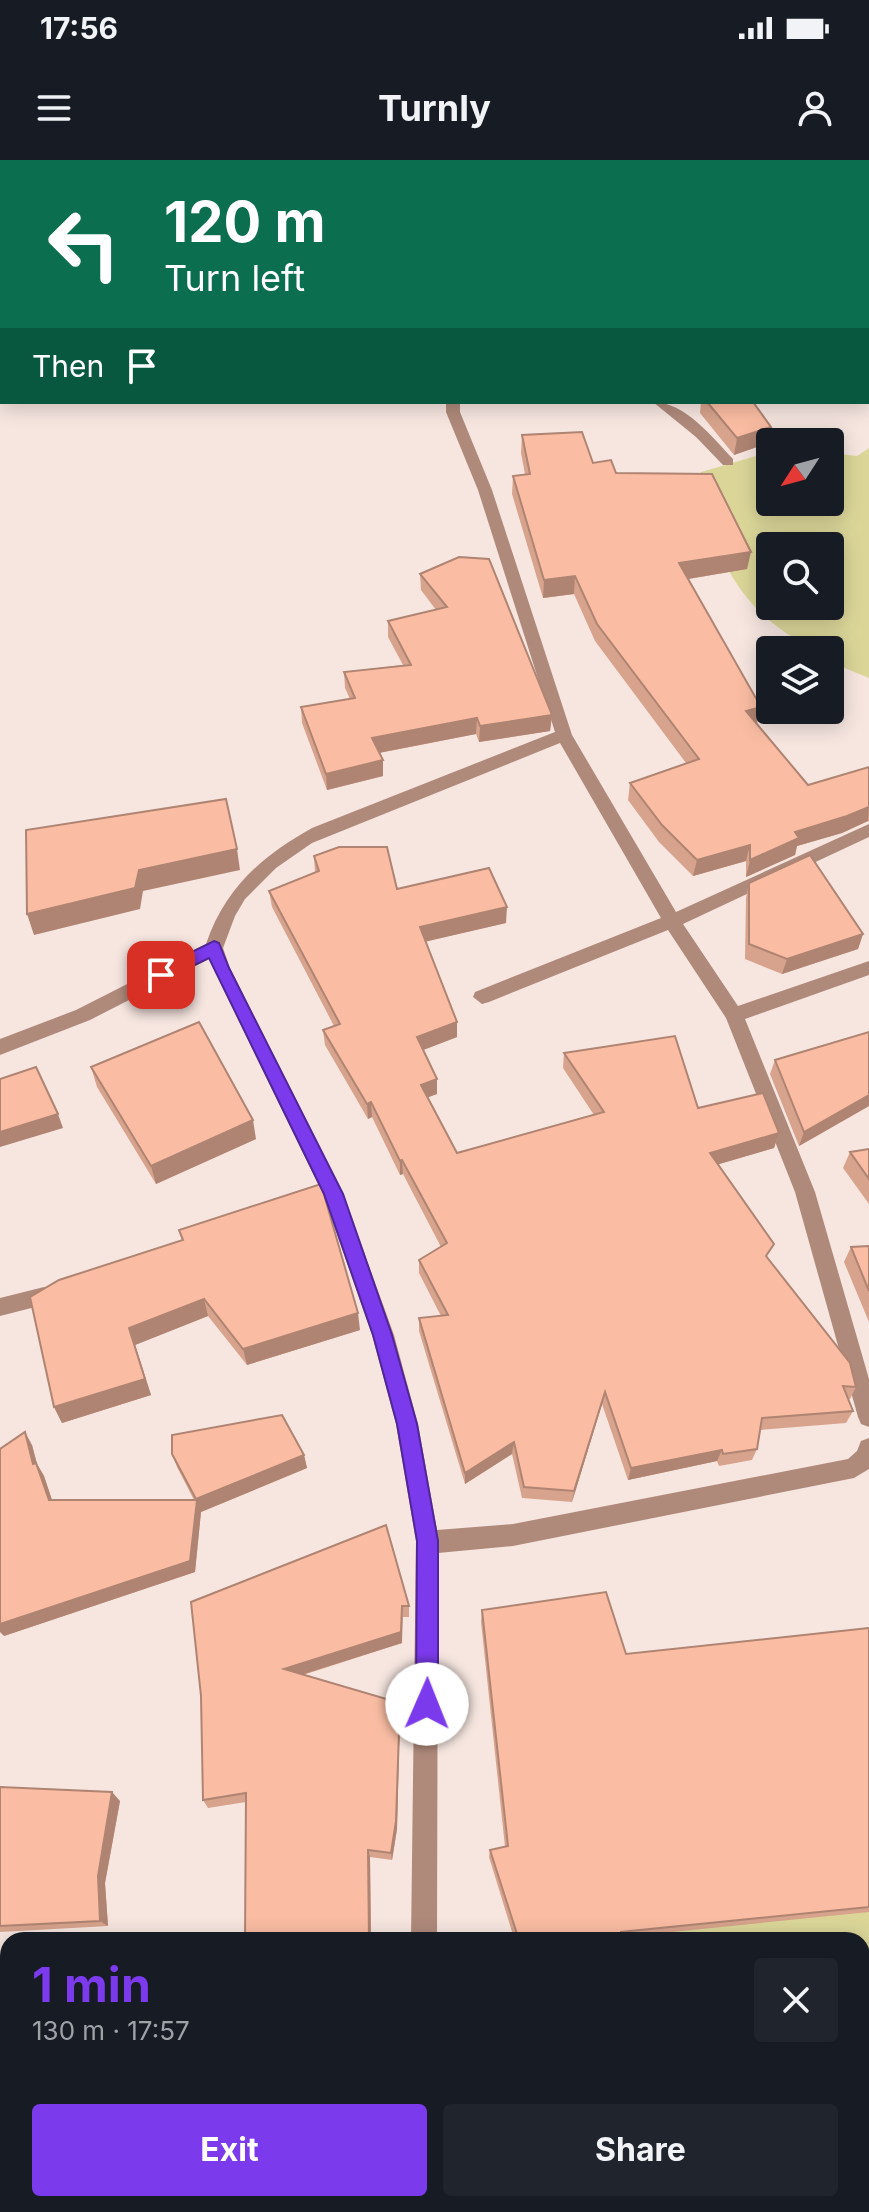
<!DOCTYPE html>
<html lang="en">
<head>
<meta charset="utf-8">
<style>
  body { margin:0; font-family:Inter,sans-serif; background:#20242c; color:#f1f3f6; height:100vh; display:flex; flex-direction:column; font-size:30px; white-space:nowrap }
  * { box-sizing:border-box; margin:0 }
  p { font-size:26px; color:#9ea1a6 }
  .icon { flex:none; width:44px; height:44px; fill:none; stroke:currentColor; stroke-width:2; stroke-linecap:round; stroke-linejoin:round }
  .map { position:relative; flex:1; overflow:hidden }
  .side { position:absolute; left:0px; top:1772px; width:870px; height:280px; display:flex; flex-direction:column; background:#171b24; border-radius:24px 24px 0 0; box-shadow:0 4px 20px #0003 }
  .side>* { flex:none }
  .hud { position:absolute; left:0px; top:0px; width:870px; height:244px; box-shadow:0 4px 20px #0003; background:#0b6e4f; color:#fff; overflow:hidden }
  .needle { width:52px; rotate:234deg }
  .fabs { position:absolute; left:756px; top:268px; display:grid; gap:16px }
  .fabs a { display:grid; place-items:center; width:88px; height:88px; border-radius:8px; background:#171b24; box-shadow:0 4px 20px #0003; font-size:40px }
  .pin { position:absolute; display:grid; place-items:center; width:68px; height:68px; color:#fff; margin:-34px; border-radius:16px; box-shadow:0 4px 12px #0006 }
  .me { position:absolute; width:88px; margin:-44px; rotate:1deg; stroke-linejoin:round; filter:drop-shadow(0 0 6px #0008) }
  .turn { display:flex; align-items:center; gap:28px; height:168px; padding:0 32px; font-size:36px }
  .turn .icon { width:104px; height:104px; stroke-width:2.5 }
  .turn b { display:block; font-size:56px; line-height:68px }
  .then { display:flex; align-items:center; height:76px; padding:0 32px; background:#0003; gap:16px; font-size:30px }
  .round { display:grid; place-items:center; flex:none; width:84px; height:84px; border-radius:8px; background:#20242c }
  .summary { display:flex; align-items:center; justify-content:space-between; height:136px; padding:0 32px }
  h1 { font-size:48px; font-weight:700; line-height:60px; color:#7c3aed }
  .button { display:flex; gap:16px; margin-top:auto; padding:16px 32px }
  .button a { flex:1; height:92px; border-radius:8px; background:#7c3aed; color:#fff; font-size:32px; font-weight:700; line-height:92px; text-align:center }
  .button a+a { background:#20242c; color:#f1f3f6 }
  .status { display:flex; justify-content:space-between; align-items:center; height:56px; padding:0 40px; background:#171b24; direction:ltr }
  .status svg { height:22px; fill:currentColor }
  header { display:flex; justify-content:space-between; align-items:center; height:104px; padding:0 32px; background:#171b24; font-size:36px; font-weight:700 }
  .map>svg:first-child { display:block }
  .green { fill:#dbd698; fill-rule:evenodd }
  .lines { fill:none; stroke-linecap:round; stroke-linejoin:round }
  .minor { fill:#af8a7b; fill-rule:evenodd }
  .wall { fill:#d7a38c }
  .shaded-wall { fill:#af8472 }
  .building { fill:#fabda3; stroke:#af8472; stroke-width:2 }
  .route { fill:#7c3aed; stroke:#51269a; stroke-width:2 }
</style>
</head>
<body>
<div class="status"><b>17:56</b><svg viewBox="0 0 49 12"><path d="M0 12V9h3v3zM5 12V6h3v6zM10 12V3h3v9zM15 12V0h3v12zM26 1h20v11H26zM47 4h2v5h-2z"/></svg></div>
<header><svg class="icon" aria-label="menu" viewBox="0 0 24 24"><path d="M4 6h16M4 12h16M4 18h16"/></svg>Turnly<svg class="icon" aria-label="person" viewBox="0 0 24 24"><circle cx="12" cy="8" r="4"/><path d="M4 21q1-7 8-7t8 7"/></svg></header>
<div class="map">
<svg width="869" height="2052" viewBox="0 0 869 2052">
  <rect width="100%" height="100%" fill="#f7e6e0"/>
  <g class="green">
    <path d="M869,288V518L830,502V490C811,490 802,483 786,473C732,437 717,387 692,332L701,312L770,292V342H830V293L857,296ZM770,386H830V446H770Z"/>
    <path d="M869,1717V2052H678L677,2044H862V1780H657V1773Z"/>
  </g>
  <g class="lines">
    <g class="minor">
      <path d="M525,0H538L539,2H526Z"/>
      <path d="M446,242H460V252L492,330L572,575L676,752L869,664V677L683,764L738,846L869,801V815L745,859L815,1032L869,1219V1267L861,1264L858,1257L795,1032L726,858L668,770L489,842L482,844L473,837L475,832L661,758L560,583L312,683L276,708L245,739L235,756L223,788L230,808L343,1034L394,1175L418,1264L437,1370L513,1364L848,1299L857,1291L861,1281L869,1278V1309L854,1318L513,1386L438,1393L437,1780H411L416,1381L396,1264L372,1175L323,1034L209,799L90,860L0,895V879L76,850L206,784C225,728 262,696 312,668L555,572L478,330L446,252Z"/>
      <path d="M653,242C685,242 712,277 733,299V305H723L696,277Z"/>
      <path d="M44,1127L51,1129L54,1136L51,1143L0,1156V1138Z"/>
      <path d="M364,2044H392L390,2052H362Z"/>
    </g>
  </g>
  <g class="wall">
    <path d="M443,0H498L497,2H445Z"/>
    <path d="M701,242H753L768,283L734,295L700,253Z"/>
    <path d="M522,275L616,313L747,409L688,419L757,564L808,625L869,607V662L868,661L842,673L797,686L795,695L746,717V701L693,716L659,682L628,640L630,623L686,603L595,481L574,434L543,438L512,334L513,316L525,314L521,293Z"/>
    <path d="M420,414L552,555L550,571L479,582L476,574L379,593L383,616L327,630L302,563L301,547L350,539L345,528L344,512L403,505L388,477V461L436,450L421,430Z"/>
    <path d="M314,696L397,729L506,763L426,781L457,877L423,890L437,919V934L427,937L457,993L594,955L563,908L564,893L698,948L779,973L774,988L718,1004L768,1099L856,1227L850,1239H848L853,1251L846,1263L760,1270L757,1289L752,1300L719,1306L717,1301L628,1320L602,1244L572,1342L522,1338L512,1294L465,1324L419,1171V1158L441,1156L419,1113V1100L441,1087L403,1014L400,1015L372,957L368,959L325,885L323,870L334,866L272,747L269,731L315,713Z"/>
    <path d="M749,723L863,774L858,789L782,814L745,799L746,738Z"/>
    <path d="M869,872V946L799,986L770,914L775,900Z"/>
    <path d="M91,907L256,979L156,1024L97,927Z"/>
    <path d="M869,989V1044L843,1008L850,992Z"/>
    <path d="M179,1070L360,1170L247,1205L208,1156L135,1185L151,1235L62,1263L54,1247L182,1081Z"/>
    <path d="M869,1086V1162L844,1102L851,1087Z"/>
    <path d="M32,1285L37,1304L44,1316L52,1340H194L177,1307L172,1294L304,1295L307,1308L201,1352L195,1412L4,1476Z"/>
    <path d="M386,1365L409,1446V1457H403L402,1483L303,1515L400,1553L397,1669L392,1700L370,1697L371,1780H245L246,1642L208,1648L203,1640Z"/>
    <path d="M482,1450L626,1494L869,1468V1752L622,1777L513,1775L489,1697L490,1690L505,1687L481,1462Z"/>
    <path d="M0,1627L120,1641L105,1723L108,1766L0,1772Z"/>
  </g>
  <g class="shaded-wall">
    <rect x="452" y="0" width="11" height="2"/>
    <path d="M771,267L768,283L734,295L737,278Z"/>
    <path d="M751,392L747,409L676,421L679,403Z"/>
    <path d="M575,416L574,434L543,438L544,420Z"/>
    <path d="M761,547L757,564L746,551Z"/>
    <path d="M552,555L550,571L479,582L480,566Z"/>
    <path d="M477,558L476,574L373,594L372,578Z"/>
    <path d="M383,600V616L327,630L326,614Z"/>
    <path d="M869,647L868,661L842,673L797,686L795,695L746,717L750,700L795,672Z"/>
    <path d="M750,685L746,701L693,716L697,700Z"/>
    <path d="M237,689L240,710L143,731L140,749L34,775L27,754L139,710Z"/>
    <path d="M507,747L506,763L420,783V767Z"/>
    <path d="M863,774L858,789L782,814L787,799Z"/>
    <path d="M457,862V877L418,892L417,877Z"/>
    <path d="M437,919V934L421,940V925Z"/>
    <path d="M869,935V946L799,986L804,972Z"/>
    <path d="M371,942L372,957L368,959L367,944Z"/>
    <path d="M58,954L63,968L0,987V972Z"/>
    <path d="M253,960L256,979L156,1024L151,1006Z"/>
    <path d="M779,973L774,988L706,1008L710,993Z"/>
    <path d="M402,1000L403,1014L400,1015V1001Z"/>
    <path d="M204,1139L208,1156L135,1185L151,1235L62,1263L54,1247L129,1168Z"/>
    <path d="M358,1153L360,1170L247,1205L243,1189Z"/>
    <path d="M605,1232L602,1244L572,1342L574,1331Z"/>
    <path d="M25,1272L32,1285L37,1304L44,1316L56,1352L49,1340L33,1304Z"/>
    <path d="M514,1282L512,1294L465,1324V1313Z"/>
    <path d="M722,1290L717,1301L628,1320L631,1308Z"/>
    <path d="M304,1295L307,1308L201,1352L195,1412L4,1476L0,1472V1464L196,1339Z"/>
    <path d="M402,1446V1483L288,1519L284,1509Z"/>
    <path d="M400,1543L397,1669L392,1700L391,1693Z"/>
    <path d="M112,1632L120,1641L105,1723L108,1766L100,1761L98,1716Z"/>
    <path d="M368,1690L370,1697L371,1780H369Z"/>
  </g>
  <g class="building">
    <path d="M466,0H496L495,2H468Z"/>
    <path d="M566,0H787L789,2H568Z"/>
    <path d="M707,242H753L771,267L737,278Z"/>
    <path d="M582,272L593,303L611,300L616,313L712,314L751,392L679,403L761,547L746,551L808,625L869,607V647L847,656L795,672L799,678L750,700V685L697,700L662,665L630,623L699,599L597,464L575,416L544,420L513,316L530,314L522,275Z"/>
    <path d="M459,397L489,399L552,555L480,566L477,558L372,578L383,600L326,614L301,547L355,538L344,512L411,505L388,461L447,447L420,414Z"/>
    <path d="M226,639L237,689L139,710L135,728L27,754L26,670Z"/>
    <path d="M339,687H387L397,729L489,708L507,747L420,767L457,862L417,877L437,919L421,925L457,993L604,952L564,893L675,876L698,948L763,933L779,973L710,993L774,1084L766,1096L850,1203L856,1227L843,1226L853,1251L762,1258L757,1289L723,1294L722,1290L631,1308L605,1232L574,1331L524,1327L514,1282L465,1313L419,1158L448,1155L419,1100L447,1083L402,1000L400,1001L371,942L367,944L323,870L340,864L269,731L319,711L314,696Z"/>
    <path d="M810,695L863,774L787,799L749,784V723Z"/>
    <path d="M199,862L253,960L151,1006L91,907Z"/>
    <path d="M869,872V935L804,972L775,900Z"/>
    <path d="M36,907L58,954L0,972V919Z"/>
    <path d="M869,989V1019L850,992Z"/>
    <path d="M321,1024L358,1153L243,1189L204,1139L129,1168L145,1219L54,1247L30,1137L59,1120L183,1080L179,1070Z"/>
    <path d="M869,1086V1131L851,1087Z"/>
    <path d="M282,1255L304,1295L196,1339L172,1294V1275Z"/>
    <path d="M25,1272L33,1304L36,1303L49,1340H197L190,1401L0,1464V1289Z"/>
    <path d="M386,1365L409,1446H402L401,1472L284,1509L400,1543L396,1661L391,1693L368,1690L369,1780H245L246,1633L203,1640L201,1536L191,1442Z"/>
    <path d="M606,1432L626,1494L869,1468V1747L621,1772L622,1780H485L517,1774L490,1690L508,1686L482,1450Z"/>
    <path d="M0,1627L112,1632L98,1716L100,1761L0,1766Z"/>
    <rect x="0" y="1847" width="8" height="115"/>
    <path d="M111,2044H288L287,2052H110Z"/>
    <path d="M448,2044H684V2052H450Z"/>
  </g>
  <path class="route" d="M214,781L219,783L229,808L343,1034L392,1175L417,1264L438,1381V1544L435,1552L427,1555L419,1552L416,1544L417,1381L397,1264L373,1175L324,1034L209,798L161,821L153,815L155,810Z"/>
</svg>
<div class="fabs">
<a><svg class="needle" viewBox="-14 -14 28 28"><path d="M0-13l5 13h-10z" fill="#e53935"/><path d="M0 13l5-13h-10z" fill="#9ea1a6"/></svg></a>
<a><svg class="icon" aria-label="search" viewBox="0 0 24 24"><circle cx="10" cy="10" r="6"/><path d="M15 15l6 6"/></svg></a>
<a><svg class="icon" aria-label="layers" viewBox="0 0 24 24"><path d="M12 4l9 5-9 5-9-5zM3 14l9 5 9-5"/></svg></a>
</div>
<div class="pin" style="left:161px;top:815px;background:#d93025"><svg class="icon" aria-label="arrive" viewBox="0 0 24 24"><path d="M6 21V4h12l-3 4 3 4H6"/></svg></div>
<svg class="me" style="left:427px;top:1544px" viewBox="-20 -20 40 40"><circle r="19" fill="#fff"/><path d="M0-13L10 11 0 6-10 11z" fill="#7c3aed"/></svg>
<div class="hud">
<div class="turn"><svg class="icon" aria-label="left" viewBox="0 0 24 24"><path d="M17 20v-9H6M10 6l-5 5 5 5"/></svg><div><b>120 m</b>Turn left</div></div>
<div class="then">Then<svg class="icon" aria-label="arrive" viewBox="0 0 24 24"><path d="M6 21V4h12l-3 4 3 4H6"/></svg></div>
</div>
<section class="side">
<div class="summary"><div><h1>1 min</h1><p>130 m · 17:57</p></div><a class="round"><svg class="icon" aria-label="close" viewBox="0 0 24 24"><path d="M6 6l12 12M18 6L6 18"/></svg></a></div>
<div class="button"><a>Exit</a><a>Share</a></div>
</section>
</div>
</body>
</html>
